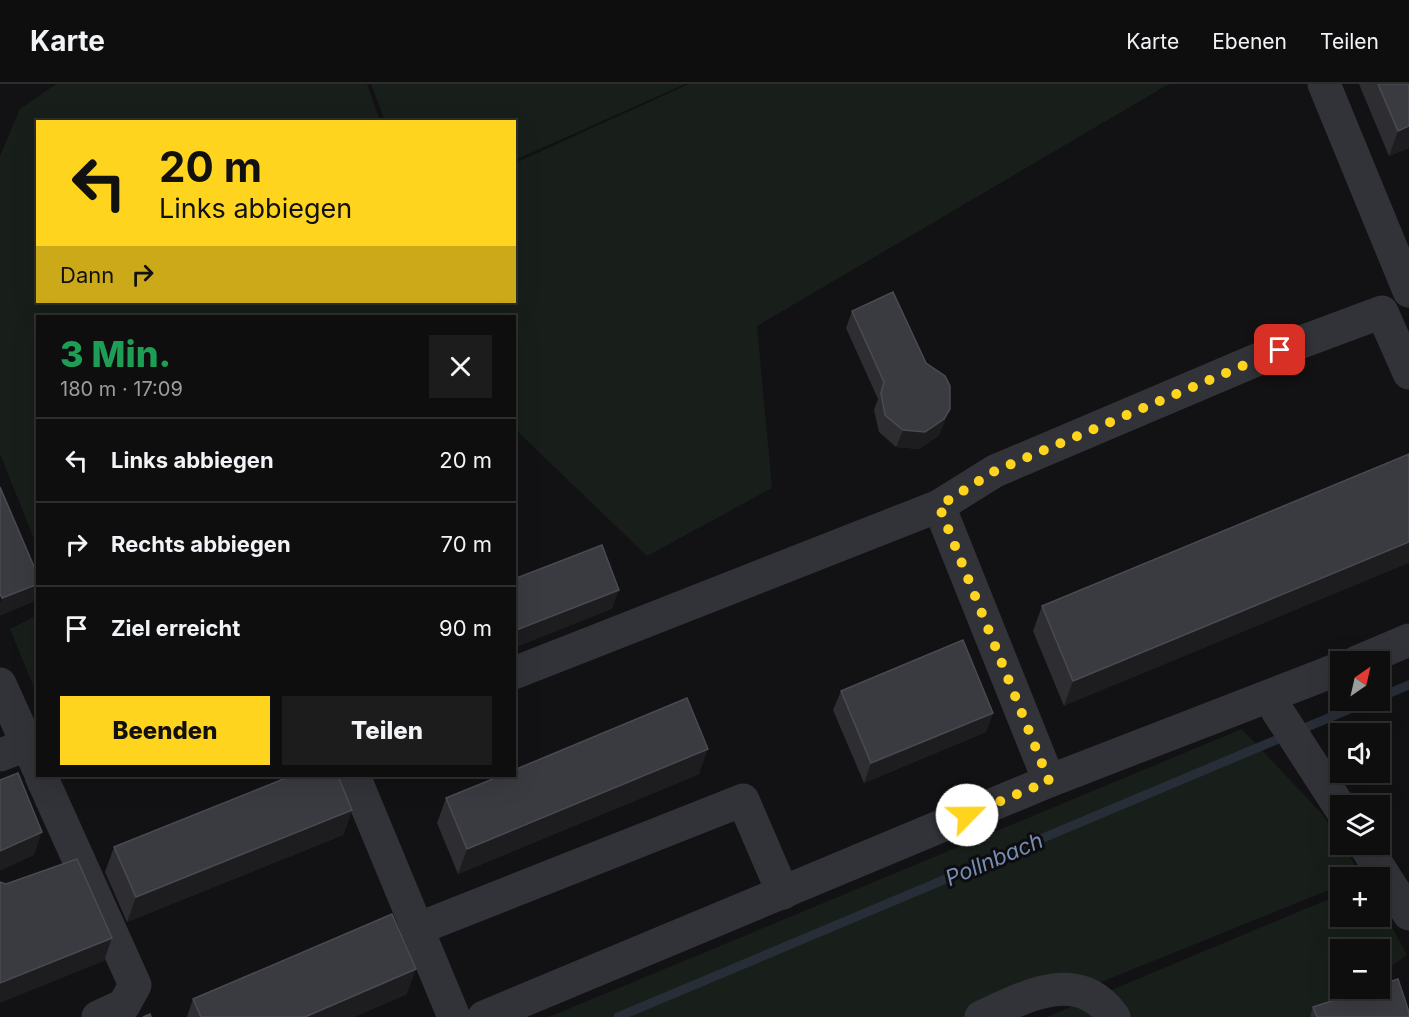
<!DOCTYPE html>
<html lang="de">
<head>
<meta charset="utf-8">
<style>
  body { margin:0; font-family:Inter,sans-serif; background:#1c1c1d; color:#f1f3f6; height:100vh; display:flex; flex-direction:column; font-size:22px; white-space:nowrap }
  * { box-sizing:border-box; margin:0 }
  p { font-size:20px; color:#9b9c9e }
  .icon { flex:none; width:33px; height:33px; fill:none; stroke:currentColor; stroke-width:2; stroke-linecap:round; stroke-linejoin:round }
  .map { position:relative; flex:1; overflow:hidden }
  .sheet { position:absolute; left:36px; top:231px; width:480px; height:462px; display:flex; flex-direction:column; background:#0e0e0f; border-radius:0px; box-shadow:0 6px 24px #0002,0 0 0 2px #2e2e2f }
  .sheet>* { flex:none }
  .banner { position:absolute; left:36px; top:36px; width:480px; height:183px; border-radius:0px; box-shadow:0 6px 24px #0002,0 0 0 2px #2e2e2f; background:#ffd41e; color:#111; overflow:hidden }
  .needle { width:39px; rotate:34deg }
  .buttons { position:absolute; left:1330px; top:567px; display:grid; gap:12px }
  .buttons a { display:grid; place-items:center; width:60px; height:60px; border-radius:0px; background:#0e0e0f; box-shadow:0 6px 24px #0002,0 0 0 2px #2e2e2f; font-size:30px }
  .pin { position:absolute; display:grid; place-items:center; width:51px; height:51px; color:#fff; margin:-26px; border-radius:12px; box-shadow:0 3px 9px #0006 }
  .me { position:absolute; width:66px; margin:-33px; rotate:67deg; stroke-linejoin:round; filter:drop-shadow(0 0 4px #0008) }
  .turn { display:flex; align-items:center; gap:21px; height:126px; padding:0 24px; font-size:27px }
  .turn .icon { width:78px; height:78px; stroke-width:2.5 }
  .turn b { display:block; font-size:42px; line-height:51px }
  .then { display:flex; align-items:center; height:57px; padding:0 24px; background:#0003; gap:12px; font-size:22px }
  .round { display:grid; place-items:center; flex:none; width:63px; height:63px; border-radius:0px; background:#1c1c1d }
  .headline { display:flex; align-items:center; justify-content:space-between; height:102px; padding:0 24px }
  h1 { font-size:36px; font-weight:800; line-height:45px; color:#1e9e55 }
  .primary-button { display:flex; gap:12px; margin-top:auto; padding:12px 24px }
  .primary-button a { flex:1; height:69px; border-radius:0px; background:#ffd41e; color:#111; font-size:24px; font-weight:800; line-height:69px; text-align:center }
  .primary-button a+a { background:#1c1c1d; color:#f1f3f6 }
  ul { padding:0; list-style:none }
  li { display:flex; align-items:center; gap:18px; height:84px; padding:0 24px; border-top:2px solid #2e2e2f }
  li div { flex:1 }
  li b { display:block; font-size:22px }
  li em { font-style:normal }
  header { display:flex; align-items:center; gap:36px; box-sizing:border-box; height:84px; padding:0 30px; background:#0e0e0f; border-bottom:2px solid #2e2e2f }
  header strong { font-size:28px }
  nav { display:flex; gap:33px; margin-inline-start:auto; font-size:21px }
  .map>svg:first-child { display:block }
  .green { fill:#181f1a }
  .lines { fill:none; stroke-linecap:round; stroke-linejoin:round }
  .stream { stroke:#272e38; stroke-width:9 }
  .minor { stroke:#323339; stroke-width:33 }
  .wall { fill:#2e2e32 }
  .shaded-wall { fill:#1d1d20 }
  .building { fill:#3a3b40; stroke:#4a4b52; stroke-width:1.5 }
  .route { stroke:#ffd41e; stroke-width:10; stroke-dasharray:0 18 }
  .labels { text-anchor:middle; stroke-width:6; stroke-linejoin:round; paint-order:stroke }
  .water-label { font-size:22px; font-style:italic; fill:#768eb4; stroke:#0d0d0f }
</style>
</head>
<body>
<header>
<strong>Karte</strong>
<nav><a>Karte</a><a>Ebenen</a><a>Teilen</a></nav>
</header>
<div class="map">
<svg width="1409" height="933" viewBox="0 0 1409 933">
  <rect width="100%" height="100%" fill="#121214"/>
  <g class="green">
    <path d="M56,0H367L380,37L38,38V218H514L515,79L689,0H1169L757,242L772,404L647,472L515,345L514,232H38L37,462L0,370V72L20,25Z"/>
    <path d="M371,0H685L515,76L514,38L385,37Z"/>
    <path d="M37,531V611L10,545Z"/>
    <path d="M1242,645L1322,730L1362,792L1341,794V801L1015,933H549Z"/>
    <path d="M1341,810V832H1380V821L1407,871L1380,890V866H1341V904L1360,905L1319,933H1047Z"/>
  </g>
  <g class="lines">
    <g class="stream">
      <path d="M1380,613L1409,601"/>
      <path d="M618,933L1371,616"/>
    </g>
    <g class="minor">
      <path d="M1324,0L1409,207"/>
      <path d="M939,422L1049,697"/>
      <path d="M1357,578L1409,556"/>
      <path d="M514,589L939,422L995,387L1280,266L1382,228L1409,289"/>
      <path d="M0,600L38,684"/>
      <path d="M1269,614L1341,725"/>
      <path d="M0,671L27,661"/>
      <path d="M41,692L135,901L124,921L98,933"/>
      <path d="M354,692L454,933"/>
      <path d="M1364,760L1409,830"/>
      <path d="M417,845L743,716L783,809"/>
      <path d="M484,933L1049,697L1341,584"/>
      <path d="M981,933C1025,913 1078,882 1114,933"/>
    </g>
  </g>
  <g class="wall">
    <path d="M1359,0H1409V64L1389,72Z"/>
    <path d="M852,227L943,342L938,352L919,365L896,363L879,348L874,326L878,315L846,244Z"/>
    <path d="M1409,370L1064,622L1033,547L1042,522Z"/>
    <path d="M841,607L993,629L986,648L864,699L833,626Z"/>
    <path d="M699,690L458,790L437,739L446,714Z"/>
    <path d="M352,726L343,751L127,838L105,788L114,763Z"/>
    <path d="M407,910L354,933H187L193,915Z"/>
    <path d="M1313,923L1409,933H1310Z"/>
  </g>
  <g class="shaded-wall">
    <path d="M1409,42V64L1389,72L1398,47Z"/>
    <path d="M950,325L943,342L938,352L919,365L896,363L903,346Z"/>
    <path d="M1409,458V479L1064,622L1073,597Z"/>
    <path d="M38,500V507L33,518L0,532V519L2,514Z"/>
    <path d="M619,506L612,525L514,564V547Z"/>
    <path d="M993,629L986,648L864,699L871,679Z"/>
    <path d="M708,665L699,690L458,790L467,765Z"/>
    <path d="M352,726L343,751L127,838L136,813Z"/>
    <path d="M42,748L34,771L0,787V767Z"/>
    <path d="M112,854L104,877L0,919V899Z"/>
    <path d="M416,885L407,910L354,933H305Z"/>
  </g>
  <g class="building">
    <path d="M1378,0H1409V42L1398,47Z"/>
    <path d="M893,208L926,279L945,292L950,302V325L944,335L925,348L903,346L885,331L881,309L884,298L852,227Z"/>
    <path d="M1409,370V458L1073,597L1042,522Z"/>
    <path d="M0,403L38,492V500L2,514L0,510Z"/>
    <path d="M602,461L619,506L514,547V495Z"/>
    <path d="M963,556L993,629L871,679L841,607Z"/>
    <path d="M687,614L708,665L467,765L446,714L500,692H514V686Z"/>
    <path d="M18,689L42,748L0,767V696Z"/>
    <path d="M291,692H338L352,726L136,813L114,763Z"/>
    <path d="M77,775L112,854L0,899V798L6,800Z"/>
    <path d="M392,830L416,885L305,933H201L193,915Z"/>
    <path d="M1398,895L1409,928V933H1317L1313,923L1371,904H1380V901Z"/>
    <path d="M150,930L151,933H143Z"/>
  </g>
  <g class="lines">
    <path class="route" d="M967,731L1049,697L939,422L995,387L1280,266"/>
  </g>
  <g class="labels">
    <g class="water-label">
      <text transform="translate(994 775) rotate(-23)" y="8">Pollnbach</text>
    </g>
  </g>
</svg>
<div class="buttons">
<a><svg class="needle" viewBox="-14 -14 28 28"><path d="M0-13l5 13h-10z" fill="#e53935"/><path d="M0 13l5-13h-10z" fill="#9b9c9e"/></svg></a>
<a><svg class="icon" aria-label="sound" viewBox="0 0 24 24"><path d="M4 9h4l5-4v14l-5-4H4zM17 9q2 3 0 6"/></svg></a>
<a><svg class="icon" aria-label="layers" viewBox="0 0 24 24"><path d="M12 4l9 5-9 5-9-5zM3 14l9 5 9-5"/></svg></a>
<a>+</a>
<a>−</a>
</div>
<div class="pin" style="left:1280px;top:266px;background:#d93025"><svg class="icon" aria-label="arrive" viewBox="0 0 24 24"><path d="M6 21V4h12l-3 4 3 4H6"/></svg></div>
<svg class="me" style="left:967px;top:731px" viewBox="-20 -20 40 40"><circle r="19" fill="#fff"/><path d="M0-13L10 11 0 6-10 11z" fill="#ffd41e"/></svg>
<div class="banner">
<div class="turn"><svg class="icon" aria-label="left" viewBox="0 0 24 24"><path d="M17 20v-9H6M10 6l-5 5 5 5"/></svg><div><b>20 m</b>Links abbiegen</div></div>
<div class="then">Dann<svg class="icon" aria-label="right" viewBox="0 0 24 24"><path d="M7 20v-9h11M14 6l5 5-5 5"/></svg></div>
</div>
<section class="sheet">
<div class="headline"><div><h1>3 Min.</h1><p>180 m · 17:09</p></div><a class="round"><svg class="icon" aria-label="close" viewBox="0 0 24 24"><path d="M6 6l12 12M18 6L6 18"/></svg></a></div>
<ul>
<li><svg class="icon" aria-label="left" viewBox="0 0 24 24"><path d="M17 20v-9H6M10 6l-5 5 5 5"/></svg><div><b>Links abbiegen</b></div><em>20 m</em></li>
<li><svg class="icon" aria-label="right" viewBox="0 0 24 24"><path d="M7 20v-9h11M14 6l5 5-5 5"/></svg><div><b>Rechts abbiegen</b></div><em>70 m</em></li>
<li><svg class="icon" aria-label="arrive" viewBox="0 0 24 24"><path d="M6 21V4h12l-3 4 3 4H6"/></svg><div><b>Ziel erreicht</b></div><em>90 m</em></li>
</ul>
<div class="primary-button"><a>Beenden</a><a>Teilen</a></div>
</section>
</div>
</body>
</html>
